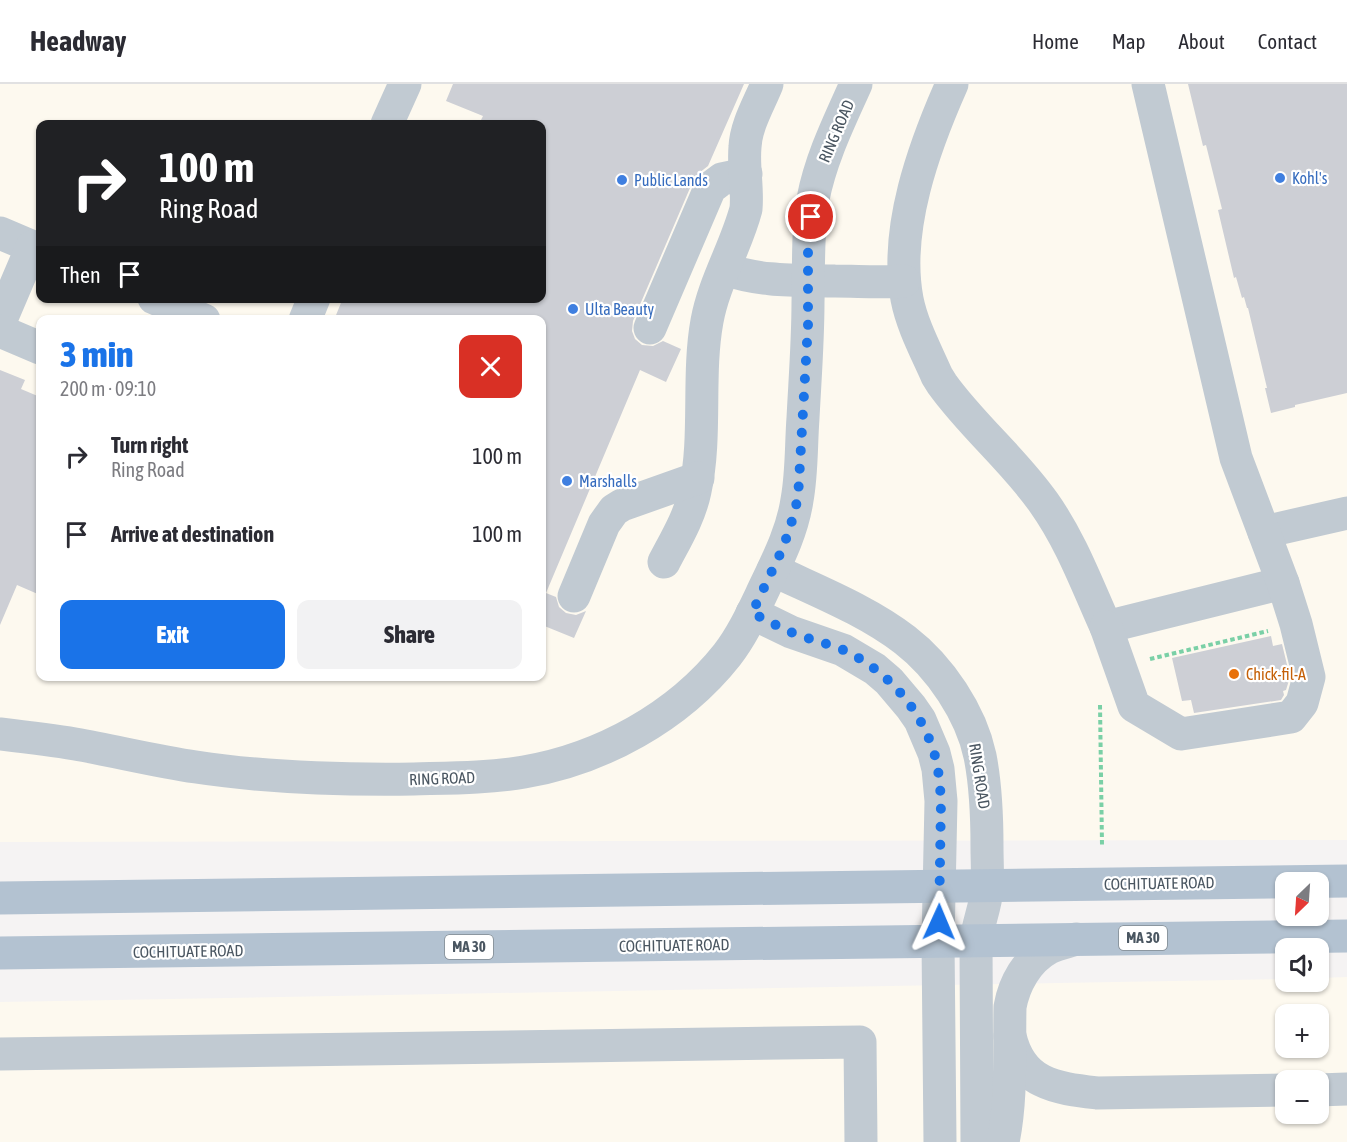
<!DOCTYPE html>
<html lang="en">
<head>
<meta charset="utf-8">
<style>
  body { margin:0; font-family:"Asap Condensed",sans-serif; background:#f2f2f3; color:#2b2b33; height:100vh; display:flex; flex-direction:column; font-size:22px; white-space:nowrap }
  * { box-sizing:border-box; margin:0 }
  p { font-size:20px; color:#7c7c81 }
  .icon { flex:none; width:33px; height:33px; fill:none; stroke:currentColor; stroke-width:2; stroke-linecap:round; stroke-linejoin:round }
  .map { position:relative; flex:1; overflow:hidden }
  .details { position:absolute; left:36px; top:231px; width:510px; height:366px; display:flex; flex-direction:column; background:#fff; border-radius:12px; box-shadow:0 2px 4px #0004 }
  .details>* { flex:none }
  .guide { position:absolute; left:36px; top:36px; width:510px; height:183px; border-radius:12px; box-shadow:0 2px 4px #0004; background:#202124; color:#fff; overflow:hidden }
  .needle { width:39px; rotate:205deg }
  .fabs { position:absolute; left:1275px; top:788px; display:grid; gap:12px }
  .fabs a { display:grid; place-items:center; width:54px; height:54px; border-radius:12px; background:#fff; box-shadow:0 2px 4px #0004; font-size:30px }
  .pin { position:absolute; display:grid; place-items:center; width:51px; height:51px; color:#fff; margin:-26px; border:3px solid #fff; border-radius:50%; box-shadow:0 2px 6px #0007 }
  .me { position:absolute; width:66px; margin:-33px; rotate:1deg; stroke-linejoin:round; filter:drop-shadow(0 0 4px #0008) }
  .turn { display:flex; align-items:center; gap:21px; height:126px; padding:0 24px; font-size:27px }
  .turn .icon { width:78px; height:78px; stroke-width:2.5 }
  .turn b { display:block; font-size:42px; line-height:51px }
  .then { display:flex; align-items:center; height:57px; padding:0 24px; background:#0003; gap:12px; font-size:22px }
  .round { display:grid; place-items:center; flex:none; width:63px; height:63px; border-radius:12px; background:#f2f2f3 }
  .summary { display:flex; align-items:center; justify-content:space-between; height:102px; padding:0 24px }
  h1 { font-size:36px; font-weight:800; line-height:45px; color:#1a73e8 }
  .cta { display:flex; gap:12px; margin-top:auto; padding:12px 24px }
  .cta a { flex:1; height:69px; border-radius:12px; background:#1a73e8; color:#fff; font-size:24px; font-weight:800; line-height:69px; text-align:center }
  .cta a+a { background:#f2f2f3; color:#2b2b33 }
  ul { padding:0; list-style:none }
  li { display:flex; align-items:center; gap:18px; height:78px; padding:0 24px }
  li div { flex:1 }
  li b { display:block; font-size:22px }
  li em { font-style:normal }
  header { display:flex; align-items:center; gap:36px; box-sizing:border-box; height:84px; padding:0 30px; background:#fff; border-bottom:2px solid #e1e1e2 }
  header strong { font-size:28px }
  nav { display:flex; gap:33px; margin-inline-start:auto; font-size:21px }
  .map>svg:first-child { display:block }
  .commercial { fill:#fdf9ef; fill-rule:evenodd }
  .building { fill:#cdcfd5 }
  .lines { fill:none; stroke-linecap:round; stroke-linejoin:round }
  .path { stroke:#7ad0a6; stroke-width:4; stroke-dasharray:4.5 3; stroke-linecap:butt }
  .minor { stroke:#c1cad2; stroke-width:33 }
  .major { stroke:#b3c2d1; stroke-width:33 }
  .route { stroke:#1a73e8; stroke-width:10; stroke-dasharray:0 18 }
  .shop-dot { fill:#3f7fe0; stroke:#fff; stroke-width:2 }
  .food-dot { fill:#e8710a; stroke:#fff; stroke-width:2 }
  .labels { text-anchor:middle; stroke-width:4.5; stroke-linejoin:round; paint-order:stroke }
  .shield { fill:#fff; stroke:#808990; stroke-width:1.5 }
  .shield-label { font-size:15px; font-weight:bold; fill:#4a5661 }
  .street-label { font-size:16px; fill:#4a5661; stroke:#fff }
  .shop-label { font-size:16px; fill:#366cbe; stroke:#fff; text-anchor:start }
  .food-label { font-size:16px; fill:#c56008; stroke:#fff; text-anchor:start }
</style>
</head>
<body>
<header>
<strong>Headway</strong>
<nav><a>Home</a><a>Map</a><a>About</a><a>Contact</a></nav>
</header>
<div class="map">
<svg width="1347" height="1058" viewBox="0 0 1347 1058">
  <rect width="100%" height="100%" fill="#f5f3f3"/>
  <g class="commercial">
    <path d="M0,0H1347V756L0,758ZM40,40H542V214H40ZM40,236H542V592H40Z"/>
    <path d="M1347,893V1058H0V918L1285,895L1286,897H1318L1319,894ZM1286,930H1318V963H1286ZM1286,996H1318V1029H1286Z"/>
  </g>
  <g class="building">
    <path d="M453,0H744L708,82L699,89L693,97L633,237L632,247L635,255L642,261L653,262L663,257L681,265L666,298L640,286L546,509L556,513L559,523L566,529L576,531L586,527L574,554L542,541V236H334L343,214H542V40H479L483,32L446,17Z"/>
    <path d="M1188,0H1347V309L1295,321V323L1271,329L1265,304H1267L1248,224H1247L1244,213L1242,214L1236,193L1234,194L1218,126L1222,125L1206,61L1203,62Z"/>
    <path d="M0,286L25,296L21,305L40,313V511L17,501L0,541Z"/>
    <path d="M1271,552L1273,562L1282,560L1290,593L1286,606L1283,607L1284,611L1281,616L1194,629L1191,616L1182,617L1172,574Z"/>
  </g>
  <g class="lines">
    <g class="path">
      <path d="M1150,575L1268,547"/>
      <path d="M1100,621L1102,761"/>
    </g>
    <g class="minor">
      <path d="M952,0C924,63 894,145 907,215C912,241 926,267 937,292L942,300C972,342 1014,376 1044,419C1071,457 1087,501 1106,543L1283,499"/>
      <path d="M387,40L405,0"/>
      <path d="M0,149L40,166"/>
      <path d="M725,185C760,198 798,196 835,197C858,197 881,199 904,197"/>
      <path d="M154,214L204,236"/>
      <path d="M305,236L314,214"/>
      <path d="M0,238L32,163"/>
      <path d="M650,244L710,104L722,95L746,90"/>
      <path d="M0,247L40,264"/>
      <path d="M1264,448L1347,429"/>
      <path d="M664,478C676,455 690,432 695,407C707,352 697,292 707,237C714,198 736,163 746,125C748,104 743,83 745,63C746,41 759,20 767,0"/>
      <path d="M773,486C817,507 866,526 905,556C940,583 971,629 980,672C986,702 987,733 987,763C987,777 988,790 987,804C986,822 978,839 976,857L977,1058"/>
      <path d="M574,512L604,440L614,426L622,421L698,394"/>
      <path d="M752,529L791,548L843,566L875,585L889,597L911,623L920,636L934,669L938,685L941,717L938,857L940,1058"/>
      <path d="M1106,543L1134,622L1181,650L1291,633L1302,619L1309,593L1296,540L1283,499L1236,374L1148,0"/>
      <path d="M0,650C25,653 50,656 75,660C115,667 155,677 196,683C268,694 341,696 414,695C450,694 488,694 524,688C601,675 678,633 727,571C741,553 751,532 761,511C775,481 792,450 797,416C802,389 801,361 803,334C805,295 808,256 808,218C809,183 807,149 813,115C821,74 839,38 856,0"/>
      <path d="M1010,952C1021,1000 1055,1004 1097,1009L1286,1006"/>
      <path d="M0,970L860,958L861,1058"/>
      <path d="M1318,1006L1347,1005"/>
      <path d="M1003,1058C1012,1014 1009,968 1010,923C1014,900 1027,876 1049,864C1057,860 1067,858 1076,855"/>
    </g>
    <g class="major">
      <path d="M0,814L1347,797"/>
      <path d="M0,869L1347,852"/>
    </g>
  </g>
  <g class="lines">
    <path class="route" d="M811,133L808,167V241L798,414L790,444L782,466L752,529C766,536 779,543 793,549C809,555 825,559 841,565C885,584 922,625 935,672C939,687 940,702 941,717L939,838"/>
  </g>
  <g class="shop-dot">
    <circle cx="1280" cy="94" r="6"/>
    <circle cx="622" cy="96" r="6"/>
    <circle cx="573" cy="225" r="6"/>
    <circle cx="567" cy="397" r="6"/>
  </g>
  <circle class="food-dot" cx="1234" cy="590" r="6"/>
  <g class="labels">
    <g class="shield">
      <rect x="1119" y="842" width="48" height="24" rx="4.5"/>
      <rect x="445" y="851" width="48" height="24" rx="4.5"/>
    </g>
    <g class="shield-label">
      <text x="1143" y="859">MA 30</text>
      <text x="469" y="868">MA 30</text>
    </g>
    <g class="street-label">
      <text transform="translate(836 47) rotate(-67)" y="6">RING ROAD</text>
      <text transform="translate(980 692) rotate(81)" y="6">RING ROAD</text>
      <text transform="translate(442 694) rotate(-2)" y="6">RING ROAD</text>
      <text transform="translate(1159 799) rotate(-1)" y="6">COCHITUATE ROAD</text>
      <text transform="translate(674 861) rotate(-1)" y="6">COCHITUATE ROAD</text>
      <text transform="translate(188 867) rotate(-1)" y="6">COCHITUATE ROAD</text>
    </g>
    <g class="shop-label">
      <text x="1292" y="100">Kohl's</text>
      <text x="634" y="102">Public Lands</text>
      <text x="585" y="231">Ulta Beauty</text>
      <text x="579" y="403">Marshalls</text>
    </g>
    <g class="food-label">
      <text x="1246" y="596">Chick-fil-A</text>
    </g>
  </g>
</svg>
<div class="fabs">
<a><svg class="needle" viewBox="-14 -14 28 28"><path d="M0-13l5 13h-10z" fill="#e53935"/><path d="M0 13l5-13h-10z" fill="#7c7c81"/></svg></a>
<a><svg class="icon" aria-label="sound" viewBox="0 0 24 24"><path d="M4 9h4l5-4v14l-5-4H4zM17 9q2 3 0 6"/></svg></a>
<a>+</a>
<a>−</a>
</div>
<div class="pin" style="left:811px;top:133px;background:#d93025"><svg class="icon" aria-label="arrive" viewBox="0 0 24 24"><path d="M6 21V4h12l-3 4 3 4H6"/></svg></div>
<svg class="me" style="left:939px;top:838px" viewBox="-20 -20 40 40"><path d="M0-17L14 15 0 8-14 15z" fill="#1a73e8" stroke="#fff" stroke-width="4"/></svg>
<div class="guide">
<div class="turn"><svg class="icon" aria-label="right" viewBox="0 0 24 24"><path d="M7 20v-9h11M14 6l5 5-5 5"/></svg><div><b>100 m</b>Ring Road</div></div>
<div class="then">Then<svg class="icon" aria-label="arrive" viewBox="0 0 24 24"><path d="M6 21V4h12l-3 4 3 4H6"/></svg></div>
</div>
<section class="details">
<div class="summary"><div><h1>3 min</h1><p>200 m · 09:10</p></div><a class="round" style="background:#d93025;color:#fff"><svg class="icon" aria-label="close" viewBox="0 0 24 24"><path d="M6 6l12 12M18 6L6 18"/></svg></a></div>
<ul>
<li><svg class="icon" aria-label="right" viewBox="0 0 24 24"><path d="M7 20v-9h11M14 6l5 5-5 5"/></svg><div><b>Turn right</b><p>Ring Road</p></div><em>100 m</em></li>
<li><svg class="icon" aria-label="arrive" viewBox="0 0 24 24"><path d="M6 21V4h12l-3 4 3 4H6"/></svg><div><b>Arrive at destination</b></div><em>100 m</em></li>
</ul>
<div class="cta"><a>Exit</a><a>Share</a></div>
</section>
</div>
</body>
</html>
